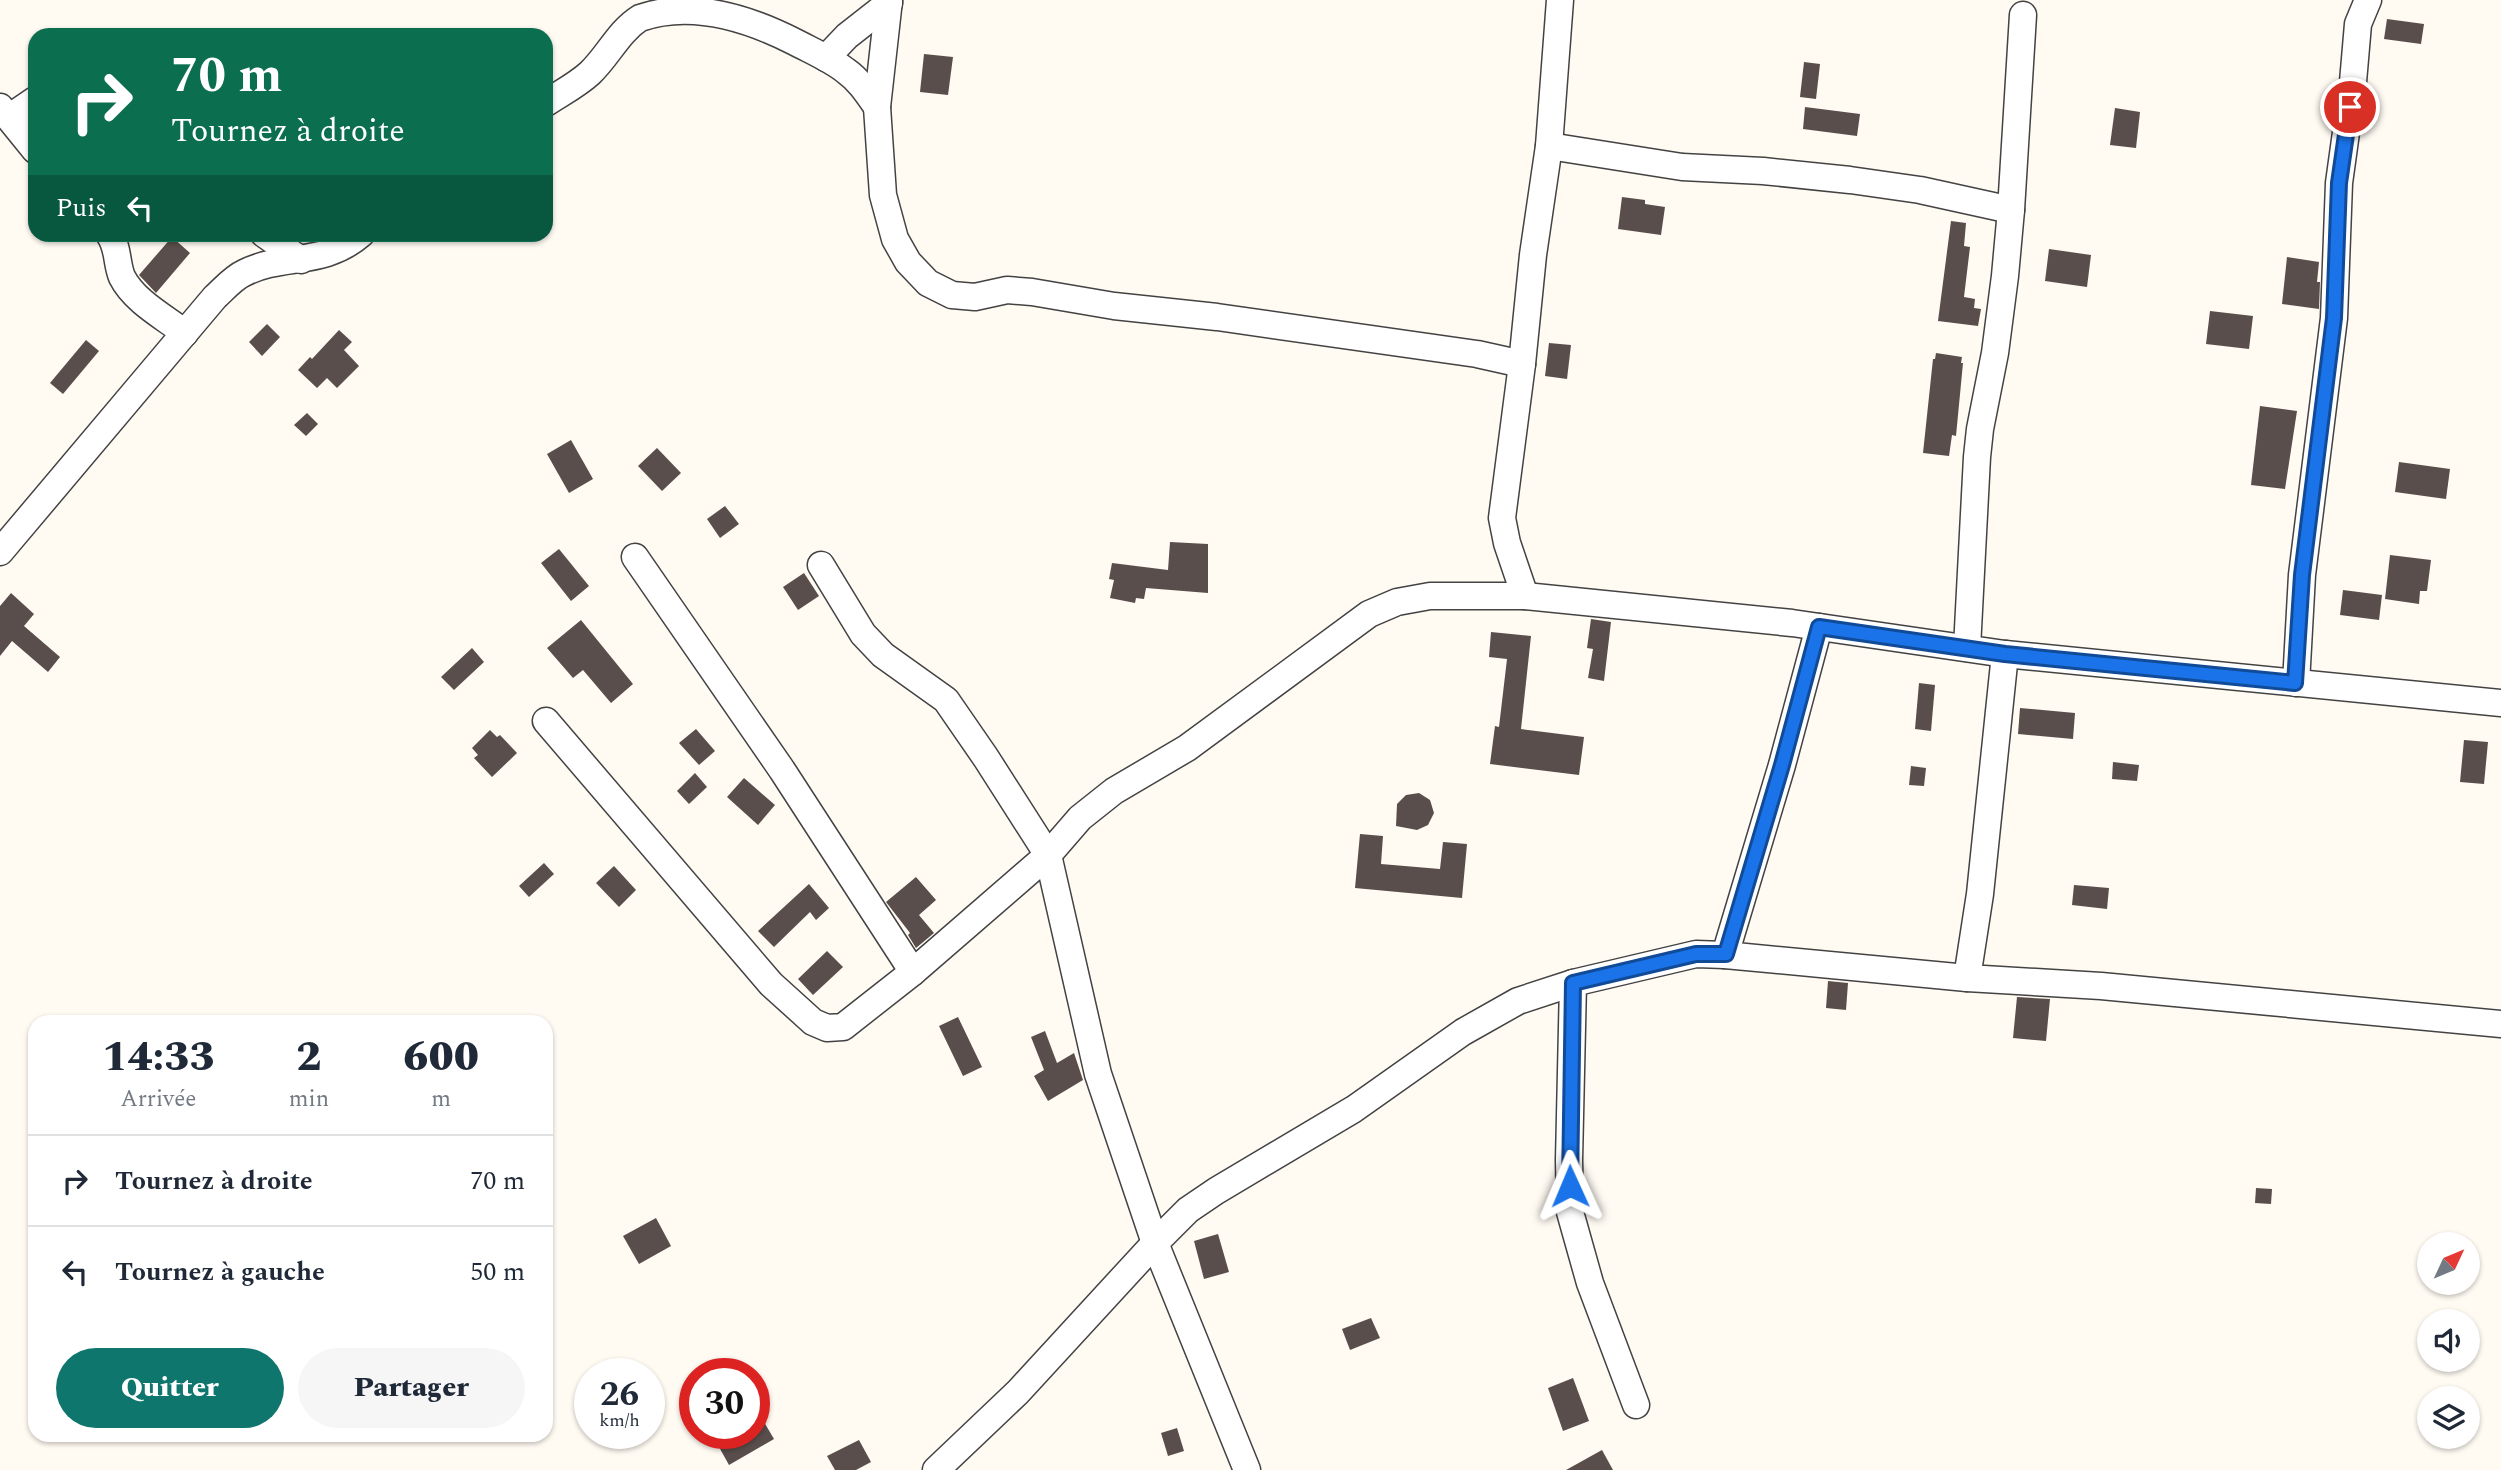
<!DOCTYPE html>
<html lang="fr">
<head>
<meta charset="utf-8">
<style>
  body { margin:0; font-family:Spectral,serif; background:#f6f6f7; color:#1f2937; height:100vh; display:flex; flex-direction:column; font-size:26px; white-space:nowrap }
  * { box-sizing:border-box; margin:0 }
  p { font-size:23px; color:#747a83 }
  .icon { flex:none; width:38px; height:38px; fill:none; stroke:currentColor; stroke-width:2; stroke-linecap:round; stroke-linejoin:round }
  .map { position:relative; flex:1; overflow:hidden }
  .sheet { position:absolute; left:28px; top:1015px; width:525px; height:427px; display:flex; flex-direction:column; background:#fff; border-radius:21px; box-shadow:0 2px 5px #0004 }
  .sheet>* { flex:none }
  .banner { position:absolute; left:28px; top:28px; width:525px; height:214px; border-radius:21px; box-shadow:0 2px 5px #0004; background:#0b6e4f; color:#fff; overflow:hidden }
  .needle { width:46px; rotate:46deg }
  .tools { position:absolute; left:2417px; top:1232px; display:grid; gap:14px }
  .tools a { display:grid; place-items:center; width:63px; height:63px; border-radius:50%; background:#fff; box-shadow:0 2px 5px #0004; font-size:35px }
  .speed { position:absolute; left:574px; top:1358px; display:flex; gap:14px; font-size:35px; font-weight:700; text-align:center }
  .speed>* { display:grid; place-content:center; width:91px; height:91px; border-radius:50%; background:#fff; box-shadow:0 2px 5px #0004; line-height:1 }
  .speed small { font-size:18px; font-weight:400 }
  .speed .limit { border:10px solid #d22; background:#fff; color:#111 }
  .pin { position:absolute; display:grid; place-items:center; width:60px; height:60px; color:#fff; margin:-30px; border:4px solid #fff; border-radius:50%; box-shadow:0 2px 7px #0007 }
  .me { position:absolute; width:77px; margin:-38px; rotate:359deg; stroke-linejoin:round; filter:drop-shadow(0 0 5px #0008) }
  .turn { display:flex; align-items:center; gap:24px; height:147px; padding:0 28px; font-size:32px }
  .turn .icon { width:91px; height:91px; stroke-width:2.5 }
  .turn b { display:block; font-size:49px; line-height:60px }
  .then { display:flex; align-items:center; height:66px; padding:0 28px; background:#0003; gap:14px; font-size:26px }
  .eta { display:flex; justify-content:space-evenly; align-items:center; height:119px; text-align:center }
  .eta b { font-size:42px; font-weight:800; line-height:49px }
  .primary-button { display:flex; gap:14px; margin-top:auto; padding:14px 28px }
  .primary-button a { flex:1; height:80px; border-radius:42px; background:#0f766e; color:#fff; font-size:28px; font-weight:800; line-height:80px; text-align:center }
  .primary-button a+a { background:#f6f6f7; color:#1f2937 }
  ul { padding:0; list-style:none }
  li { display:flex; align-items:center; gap:21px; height:91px; padding:0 28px; border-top:2px solid #e0e1e3 }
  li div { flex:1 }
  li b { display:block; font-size:26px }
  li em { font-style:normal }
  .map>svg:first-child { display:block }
  .building { fill:#594e4b }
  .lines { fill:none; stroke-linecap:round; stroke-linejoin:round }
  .minor-casing { stroke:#434343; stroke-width:29 }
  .minor { stroke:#fff; stroke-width:26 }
  .route-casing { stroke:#114b97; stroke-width:18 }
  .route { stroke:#1a73e8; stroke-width:12 }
</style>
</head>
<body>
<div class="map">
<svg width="2501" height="1470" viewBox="0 0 2501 1470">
  <rect width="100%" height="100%" fill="#fffaf2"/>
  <g class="building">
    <path d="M2387,19L2424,24L2421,44L2384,39Z"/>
    <path d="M924,54L953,57L948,95L920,92Z"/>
    <path d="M1804,62L1820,64L1816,99L1800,97Z"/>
    <path d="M1805,107L1860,114L1857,136L1803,129Z"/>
    <path d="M2115,108L2140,112L2136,148L2110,145Z"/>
    <path d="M1622,197L1645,200V204L1665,207L1661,235L1618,229Z"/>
    <path d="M1951,221L1966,223L1964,246L1970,247L1964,297L1975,299L1974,308L1981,309L1978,326L1938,321Z"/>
    <path d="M172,237L190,253L156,293L139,275Z"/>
    <path d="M2049,249L2091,255L2087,287L2045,281Z"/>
    <path d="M2287,257L2319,262L2317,282H2320L2319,309L2282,304Z"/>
    <path d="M2210,311L2253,316L2249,349L2206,344Z"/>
    <path d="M267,324L280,337L262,356L249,342Z"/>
    <path d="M339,330L352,342L344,350L359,366L337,388L327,378L317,388L298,370L310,357L312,359Z"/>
    <path d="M86,340L99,351L63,394L50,383Z"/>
    <path d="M1549,343L1571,345L1567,379L1545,376Z"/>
    <path d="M1936,353L1962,357L1961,363H1963L1956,436L1952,435L1949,456L1923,453L1933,359H1935Z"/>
    <path d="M2260,406L2297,411L2285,489L2251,485Z"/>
    <path d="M307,413L318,424L306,436L294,425Z"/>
    <path d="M571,440L593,479L569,493L547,454Z"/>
    <path d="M657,448L681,473L662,491L638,466Z"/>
    <path d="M2399,462L2450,469L2446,499L2395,492Z"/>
    <path d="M725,506L739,524L720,538L707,519Z"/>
    <path d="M1170,542L1208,544V593L1146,588L1144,599L1136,598L1135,603L1110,598L1114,580L1109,579L1112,563L1168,570Z"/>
    <path d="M559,549L589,586L571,601L541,563Z"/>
    <path d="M2390,555L2431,560L2427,591H2420L2419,604L2385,599Z"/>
    <path d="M804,573L819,596L798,610L783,587Z"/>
    <path d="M2343,590L2382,595L2379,620L2340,615Z"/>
    <path d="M11,593L34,614L24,626L60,657L48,672L12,641L0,656V606Z"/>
    <path d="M1591,619L1611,622L1604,681L1588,678L1593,649L1587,648Z"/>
    <path d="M581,620L633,684L611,703L583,670L573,678L547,648Z"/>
    <path d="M1491,632L1531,636L1521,729L1584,737L1579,775L1490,764L1495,726L1499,727L1507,659L1489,657Z"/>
    <path d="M472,648L484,662L454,690L441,677Z"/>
    <path d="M1919,683L1935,685L1931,731L1915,729Z"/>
    <path d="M2020,708L2075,713L2073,739L2018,734Z"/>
    <path d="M696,729L715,751L699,765L679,743Z"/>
    <path d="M490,730L497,737L500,735L517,753L492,777L474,758L478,755L472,748Z"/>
    <path d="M2464,740L2488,742L2484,784L2460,782Z"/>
    <path d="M2113,762L2139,765L2137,781L2112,779Z"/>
    <path d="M1911,766L1926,768L1924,786L1909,785Z"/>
    <path d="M695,773L707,787L689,804L677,791Z"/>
    <path d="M744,778L775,805L758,825L727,797Z"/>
    <path d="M1419,793L1430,800L1434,813L1428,825L1417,830L1396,826L1397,804L1406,795Z"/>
    <path d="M1360,834L1383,836L1381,864L1440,869L1443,842L1467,844L1462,898L1355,888Z"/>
    <path d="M544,863L554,874L529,897L519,886Z"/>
    <path d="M614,866L636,890L619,907L596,883Z"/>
    <path d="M916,877L936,900L919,915L934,933L916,948L908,935L910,933L886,902Z"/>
    <path d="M809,884L829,908L816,920L810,912L774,947L758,931Z"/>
    <path d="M2074,885L2109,888L2107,909L2072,905Z"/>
    <path d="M827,951L843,967L813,995L798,979Z"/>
    <path d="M1828,981L1848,983L1846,1010L1826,1008Z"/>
    <path d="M2017,997L2050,999L2046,1041L2013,1038Z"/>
    <path d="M958,1017L982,1067L963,1076L939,1026Z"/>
    <path d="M1045,1031L1057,1063L1074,1053L1083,1080L1048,1101L1034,1076L1044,1070L1031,1037Z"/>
    <path d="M2256,1188L2272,1189L2271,1204L2255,1203Z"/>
    <path d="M656,1218L671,1246L639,1264L623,1236Z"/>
    <path d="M1218,1234L1229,1272L1204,1279L1194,1241Z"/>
    <path d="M1371,1318L1380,1338L1350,1350L1342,1329Z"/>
    <path d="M1573,1378L1589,1421L1563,1431L1548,1388Z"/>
    <path d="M764,1422L774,1439L729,1465L719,1447L744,1433H754V1427Z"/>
    <path d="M1177,1428L1184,1451L1168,1456L1161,1433Z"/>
    <path d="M859,1440L871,1462L856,1470H835L827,1456Z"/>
    <path d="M1602,1450L1613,1470H1566Z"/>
  </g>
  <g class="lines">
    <defs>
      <g id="minor">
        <path d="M889,0L877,107L883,195L895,239L908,262L928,283L952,295L975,297L1007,290L1032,292L1114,306L1217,317L1477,354L1522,364"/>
        <path d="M826,58L847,36L889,3"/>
        <path d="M546,103C561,93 577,85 590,73C608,56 619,31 640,18C692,0 748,18 795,42C812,51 831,59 846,71C859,80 868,94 877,107"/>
        <path d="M0,107L35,150"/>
        <path d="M10,117L35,100"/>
        <path d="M1549,146L1682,167L1763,171L1850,180L1920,190L2011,210"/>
        <path d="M109,234C119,248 116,263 122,277C134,301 164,317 185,333"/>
        <path d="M264,234L301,260"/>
        <path d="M0,552L215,297C224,289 233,278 244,273C283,253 323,267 361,234"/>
        <path d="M635,557L782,770L913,972"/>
        <path d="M821,565L863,634L883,655L946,700L986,758L1048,855L1098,1074L1155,1243L1247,1470"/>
        <path d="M1525,596L1507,543L1502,518L1522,364L1533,255L1549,146L1560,0"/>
        <path d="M1967,648L1977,457L1980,429L1995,353L2005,276L2011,210L2023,15"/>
        <path d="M2296,683L2302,575L2334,318L2339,183L2353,82L2358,24L2368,0"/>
        <path d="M546,721L771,984L813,1022L827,1028L843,1027L913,972L1048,855L1080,818L1114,791L1187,748L1369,614L1397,602L1430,596H1525L1792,623L2005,654L2501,703"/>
        <path d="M1725,955L1782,765L1819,627"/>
        <path d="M1967,978L1980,894L2005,654"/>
        <path d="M1573,983L1569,1160L1570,1212L1590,1283L1636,1405"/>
        <path d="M936,1470L1018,1392L1155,1243L1188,1210L1216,1191L1354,1109L1463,1032L1518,1001L1573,983L1696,954L1725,955L1967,978L2101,986L2501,1024"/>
      </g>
    </defs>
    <use href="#minor" class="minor-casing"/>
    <use href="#minor" class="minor"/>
  </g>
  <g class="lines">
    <defs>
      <path id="route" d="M1570,1186L1573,983L1696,954H1726L1782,765L1819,627L2005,654L2295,683L2302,575L2334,318L2339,183L2350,107"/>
    </defs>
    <use href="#route" class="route-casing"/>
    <use href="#route" class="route"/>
  </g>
</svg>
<div class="tools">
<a><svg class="needle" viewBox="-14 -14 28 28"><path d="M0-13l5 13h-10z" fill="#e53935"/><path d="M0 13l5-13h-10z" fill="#747a83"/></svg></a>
<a><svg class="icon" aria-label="sound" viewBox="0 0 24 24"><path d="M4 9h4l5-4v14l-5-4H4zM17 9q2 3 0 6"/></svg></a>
<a><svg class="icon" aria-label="layers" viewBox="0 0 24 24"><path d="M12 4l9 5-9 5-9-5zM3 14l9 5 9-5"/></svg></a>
</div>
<div class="speed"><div>26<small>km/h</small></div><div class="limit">30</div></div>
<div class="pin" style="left:2350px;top:107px;background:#d93025"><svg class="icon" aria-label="arrive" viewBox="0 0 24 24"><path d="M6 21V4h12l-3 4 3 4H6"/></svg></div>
<svg class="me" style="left:1570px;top:1186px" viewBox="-20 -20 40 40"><path d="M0-17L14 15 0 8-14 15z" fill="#1a73e8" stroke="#fff" stroke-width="4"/></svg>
<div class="banner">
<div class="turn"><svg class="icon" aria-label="right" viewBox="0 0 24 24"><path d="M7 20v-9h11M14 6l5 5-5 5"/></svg><div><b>70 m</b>Tournez à droite</div></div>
<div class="then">Puis<svg class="icon" aria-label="left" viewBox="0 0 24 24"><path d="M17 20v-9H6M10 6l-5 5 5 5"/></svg></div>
</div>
<section class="sheet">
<div class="eta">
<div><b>14:33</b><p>Arrivée</p></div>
<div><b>2</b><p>min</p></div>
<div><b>600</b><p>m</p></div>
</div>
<ul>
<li><svg class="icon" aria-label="right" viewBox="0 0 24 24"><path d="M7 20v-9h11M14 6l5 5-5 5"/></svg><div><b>Tournez à droite</b></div><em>70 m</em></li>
<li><svg class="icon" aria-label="left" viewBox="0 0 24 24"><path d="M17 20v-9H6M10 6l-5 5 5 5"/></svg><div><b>Tournez à gauche</b></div><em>50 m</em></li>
</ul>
<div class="primary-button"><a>Quitter</a><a>Partager</a></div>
</section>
</div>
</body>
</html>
